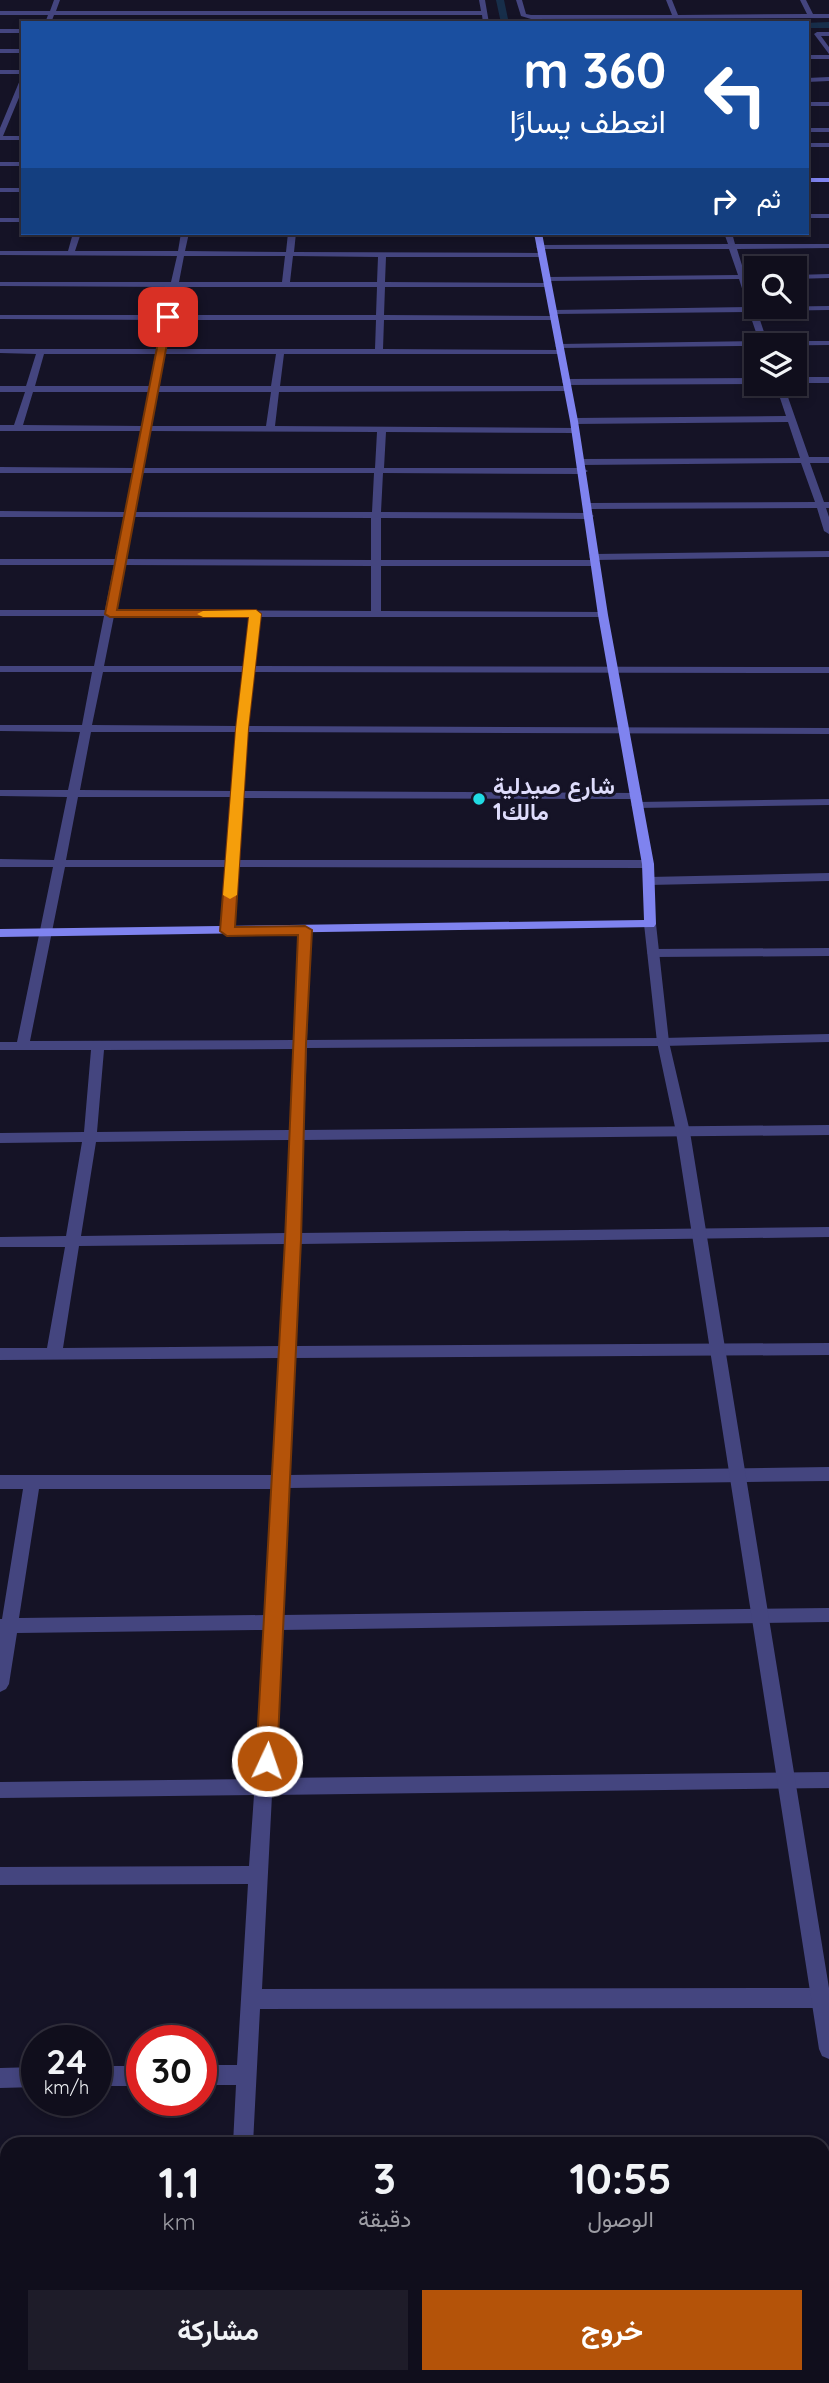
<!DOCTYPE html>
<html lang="ar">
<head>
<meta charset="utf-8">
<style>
  body { margin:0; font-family:Quicksand,Vazirmatn,sans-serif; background:#1e1c29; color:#f1f3f6; direction:rtl; height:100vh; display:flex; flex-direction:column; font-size:26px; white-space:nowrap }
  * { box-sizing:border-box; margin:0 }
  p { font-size:23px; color:#9c9ca3 }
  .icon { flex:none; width:38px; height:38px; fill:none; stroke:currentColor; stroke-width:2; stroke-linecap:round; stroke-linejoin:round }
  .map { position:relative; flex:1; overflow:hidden; direction:ltr }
  .panel { position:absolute; left:0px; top:2137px; width:830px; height:247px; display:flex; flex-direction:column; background:#100e1c; border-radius:21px 21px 0 0; box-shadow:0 4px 10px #0003,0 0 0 2px #302e3b; direction:rtl }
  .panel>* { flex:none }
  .guide { position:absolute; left:21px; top:21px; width:788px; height:214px; border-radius:0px; box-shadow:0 4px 10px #0003,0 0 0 2px #302e3b; direction:rtl; background:#1a4fa0; color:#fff; overflow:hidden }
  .tools { position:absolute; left:744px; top:256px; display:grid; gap:14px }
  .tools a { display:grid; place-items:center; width:63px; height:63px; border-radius:0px; background:#100e1c; box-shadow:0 4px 10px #0003,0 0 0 2px #302e3b; font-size:35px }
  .speed { position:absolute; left:21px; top:2025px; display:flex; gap:14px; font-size:35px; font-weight:700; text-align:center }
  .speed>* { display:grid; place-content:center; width:91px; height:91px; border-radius:50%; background:#100e1c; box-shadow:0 4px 10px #0003,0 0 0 2px #302e3b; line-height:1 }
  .speed small { font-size:18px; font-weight:400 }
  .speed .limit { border:10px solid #d22; background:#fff; color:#111 }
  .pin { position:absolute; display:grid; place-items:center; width:60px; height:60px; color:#fff; margin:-30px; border-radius:14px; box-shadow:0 4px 10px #0006 }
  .me { position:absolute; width:77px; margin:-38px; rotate:3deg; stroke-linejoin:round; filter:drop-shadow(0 0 5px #0008) }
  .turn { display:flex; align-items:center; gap:24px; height:147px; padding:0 28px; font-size:32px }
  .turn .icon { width:91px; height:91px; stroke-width:2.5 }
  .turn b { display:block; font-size:49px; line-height:60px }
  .then { display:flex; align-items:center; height:66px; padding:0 28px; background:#0003; gap:14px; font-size:26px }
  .eta { display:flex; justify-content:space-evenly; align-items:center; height:119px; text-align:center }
  .eta b { font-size:42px; font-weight:700; line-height:49px }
  .cta { display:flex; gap:14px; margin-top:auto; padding:14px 28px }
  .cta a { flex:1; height:80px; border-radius:0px; background:#b45309; color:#fff; font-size:28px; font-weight:700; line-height:80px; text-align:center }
  .cta a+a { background:#1e1c29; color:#f1f3f6 }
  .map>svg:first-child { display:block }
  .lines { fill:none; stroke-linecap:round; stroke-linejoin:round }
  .canal { fill:#172e4a; fill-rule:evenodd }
  .minor { fill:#44457f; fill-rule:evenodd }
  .tertiary { fill:#44457f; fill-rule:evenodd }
  .secondary { fill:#7f83ef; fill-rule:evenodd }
  .route { fill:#b45309; stroke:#753606; stroke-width:2 }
  .slow { fill:#f59e0b }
  .poi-dot { fill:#20dbe3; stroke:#151326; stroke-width:2.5 }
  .labels { text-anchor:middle; stroke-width:6; stroke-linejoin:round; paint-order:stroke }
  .poi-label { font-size:23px; font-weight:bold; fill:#dedcfb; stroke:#151326; text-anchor:start }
</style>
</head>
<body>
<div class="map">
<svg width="829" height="2383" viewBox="0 0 829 2383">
  <rect width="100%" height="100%" fill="#151326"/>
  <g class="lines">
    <g class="canal">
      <path d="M496,0H504L508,19L528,23H501Z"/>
      <path d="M829,22V28H807L805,23Z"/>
    </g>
    <g class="minor">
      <path d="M54,0H60L56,11H481L479,0H485L489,23H483L482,15H54L51,23H45L48,15H0V11H50Z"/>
      <path d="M516,0H522L526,14L531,15H672L666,0H672L678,15L807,14L800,0H806L813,14H829V18L531,19L521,16Z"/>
      <rect x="0" y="29" width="23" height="4"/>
      <path d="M817,32H829V36H821L829,47V54L814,34Z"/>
      <rect x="0" y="49" width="23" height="4"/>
      <rect x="807" y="55" width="22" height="4"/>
      <rect x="0" y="70" width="23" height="4"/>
      <path d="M829,77V81L807,82V78Z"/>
      <path d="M23,78V88L3,136H23V140H0V128L20,80Z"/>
      <rect x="807" y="102" width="22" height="4"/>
      <rect x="807" y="128" width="22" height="4"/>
      <rect x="807" y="143" width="22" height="4"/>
      <rect x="0" y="162" width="23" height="4"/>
      <rect x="0" y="188" width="23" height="4"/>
      <rect x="807" y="214" width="22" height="4"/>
      <path d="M73,233H81L75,251H178L181,233H189L185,251L286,252L288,233H296L294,252L541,253L545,255L541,257H386L385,282L548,283L552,285L548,287H385L384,315L553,316L557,318L553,320H384L383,349L560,350L564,352L563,354H284L280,386H567L571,389L570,391L279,392L275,426L579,428V432L576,433L386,432L384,468H583L588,471L583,474L383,473L381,512L589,513L594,516L589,519L381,518V560H594L599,563L594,566H381V611L603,612L608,615L607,617H260L254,666L829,667V673L254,672L248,726L829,728V734L247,732L243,791L636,793L642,796L636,799L243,798L238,860H648L654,864L648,868L238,867L233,931L227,935L221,931L226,867H65L30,1041L294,1040L299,931L305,927L311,931L307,1040L663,1038L829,1034V1042L663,1046L307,1048L304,1130L829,1125V1135L303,1140L300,1233L829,1227V1237L300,1244L296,1346L829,1343V1355L295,1358L289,1475L829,1467V1481L288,1488L282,1615L829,1608V1622L281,1630L273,1778L829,1772V1788L272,1795L262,1989L821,1988L828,1991V2005L821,2008L260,2009L253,2144H233L236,2085H201V2065H237L248,1884L0,1885V1867L249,1866L254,1795L0,1798V1782L255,1779L264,1630L17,1633L9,1684L6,1689L0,1692V1619H2L23,1489H0V1475H273L280,1358L0,1360V1348H47L65,1247H0V1237L66,1236L82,1142L0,1143V1133L84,1132L91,1050H0V1042H17L53,867H0V859L54,860L67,797L0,796V790H68L80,732L0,731V725H82L92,672H0V666H94L104,616H0V610H105L114,565H0V559H115L124,517H0V511L125,512L133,473H0V467L134,468L141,431H0V425H14L25,392H0V386H26L36,354L0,353V349H158L164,320L0,319V315H165L170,287L0,286V282H171L177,256L0,255V251H68ZM184,256H285L282,282H179ZM293,256L378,257L377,282H290ZM178,287H377L376,315H173ZM172,320H376L375,349H166ZM44,354H157L150,386H35ZM165,354H276L271,386H159ZM33,392H149L142,426L23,425ZM158,392H271L266,426H151ZM150,431L377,432L375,468H143ZM142,473H374L372,512H134ZM133,517L371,518V560L125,559ZM124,565L371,566V611L115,610ZM114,616L250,617L244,666H104ZM103,672H243L237,726L92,725ZM91,732H236L232,791L80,790ZM78,797H231L226,860H66ZM294,1049L290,1130L97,1132L104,1050ZM290,1140L286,1233L81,1236L96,1142ZM285,1244L281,1346L63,1348L79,1246ZM39,1489H272L265,1615L19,1618Z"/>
      <path d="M724,233H732L735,244H829V248L737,249L745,275H756V279H747L756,307L829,306V310L757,311L767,341H829V345L559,348L555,346L559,344L759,341L749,312L553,314L549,312L553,310L748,307L739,279L547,281L543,279L547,277L738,275L729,249H540L536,247L540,245L728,244Z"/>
      <path d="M829,274V278L794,279V275Z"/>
      <rect x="794" y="377" width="35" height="6"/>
      <path d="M756,378V384L566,385L562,382L566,379Z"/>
      <path d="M775,383H783L809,457H829V463H810L824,502H829V508H826L829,517V534L824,531L817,508L588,509L583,506L588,503L815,502L801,463L581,465L577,462L581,459L800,458L788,422L574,424L570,421L574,418L786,416Z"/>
      <path d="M829,551V557L594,560L589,557L594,554Z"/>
      <path d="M829,799V805L637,808L631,805L637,802Z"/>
      <path d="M829,873V881L649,885L643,881L649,877Z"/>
      <path d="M829,948V956L653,957L647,953L653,949Z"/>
      <rect x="96" y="2066" width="46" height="20"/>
      <path d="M37,2067V2087L0,2088V2068Z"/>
      <rect x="822" y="2196" width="7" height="20"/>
      <rect x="0" y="2297" width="7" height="22"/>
      <rect x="221" y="2376" width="22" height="7"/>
    </g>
    <g class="tertiary">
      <rect x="0" y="218" width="23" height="4"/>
      <path d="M650,920L656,924L669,1042L690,1132L829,1988V2059L822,2056L819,2049L676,1132L657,1042L644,924Z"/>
    </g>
    <g class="secondary">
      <rect x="807" y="178" width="22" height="4"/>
      <path d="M534,233H542L578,421L608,615L654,864L656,924L654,927L0,937V929L644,920L642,864L598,615L570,421Z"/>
    </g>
  </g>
  <path class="route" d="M168,314L172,317L117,610H256L261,614L248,729L235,927L305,926L312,930L306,1044L301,1240L277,1761L274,1768L267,1770L259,1768L256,1761L285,1240L298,935L227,936L220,931L236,729L249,617H110L105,614L163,317Z"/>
  <path class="slow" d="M256,610L261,614L248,729L237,895L230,899L223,895L236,729L249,617H203L197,614L203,611Z"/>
  <circle class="poi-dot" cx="479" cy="799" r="7"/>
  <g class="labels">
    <g class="poi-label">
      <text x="493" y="794">شارع صيدلية<tspan x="493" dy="26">مالك1</tspan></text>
    </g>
  </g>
</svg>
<div class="tools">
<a><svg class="icon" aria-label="search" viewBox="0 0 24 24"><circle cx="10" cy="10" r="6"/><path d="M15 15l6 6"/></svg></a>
<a><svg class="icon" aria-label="layers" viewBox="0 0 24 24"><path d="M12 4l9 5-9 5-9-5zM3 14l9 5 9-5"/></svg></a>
</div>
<div class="speed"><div>24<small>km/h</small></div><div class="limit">30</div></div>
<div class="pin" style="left:168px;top:317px;background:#d93025"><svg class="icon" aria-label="arrive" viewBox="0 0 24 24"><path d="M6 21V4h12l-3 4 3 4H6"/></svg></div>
<svg class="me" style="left:267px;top:1761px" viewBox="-20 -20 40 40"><circle r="17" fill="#b45309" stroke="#fff" stroke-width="3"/><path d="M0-11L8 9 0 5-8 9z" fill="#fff"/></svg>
<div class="guide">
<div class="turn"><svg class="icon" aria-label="left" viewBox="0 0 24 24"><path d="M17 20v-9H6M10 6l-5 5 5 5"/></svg><div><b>360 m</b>انعطف يسارًا</div></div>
<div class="then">ثم<svg class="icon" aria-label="right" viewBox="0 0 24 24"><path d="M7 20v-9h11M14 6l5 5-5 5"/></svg></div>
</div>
<section class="panel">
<div class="eta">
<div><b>10:55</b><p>الوصول</p></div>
<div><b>3</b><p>دقيقة</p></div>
<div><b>1.1</b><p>km</p></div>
</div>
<div class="cta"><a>خروج</a><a>مشاركة</a></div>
</section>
</div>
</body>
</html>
